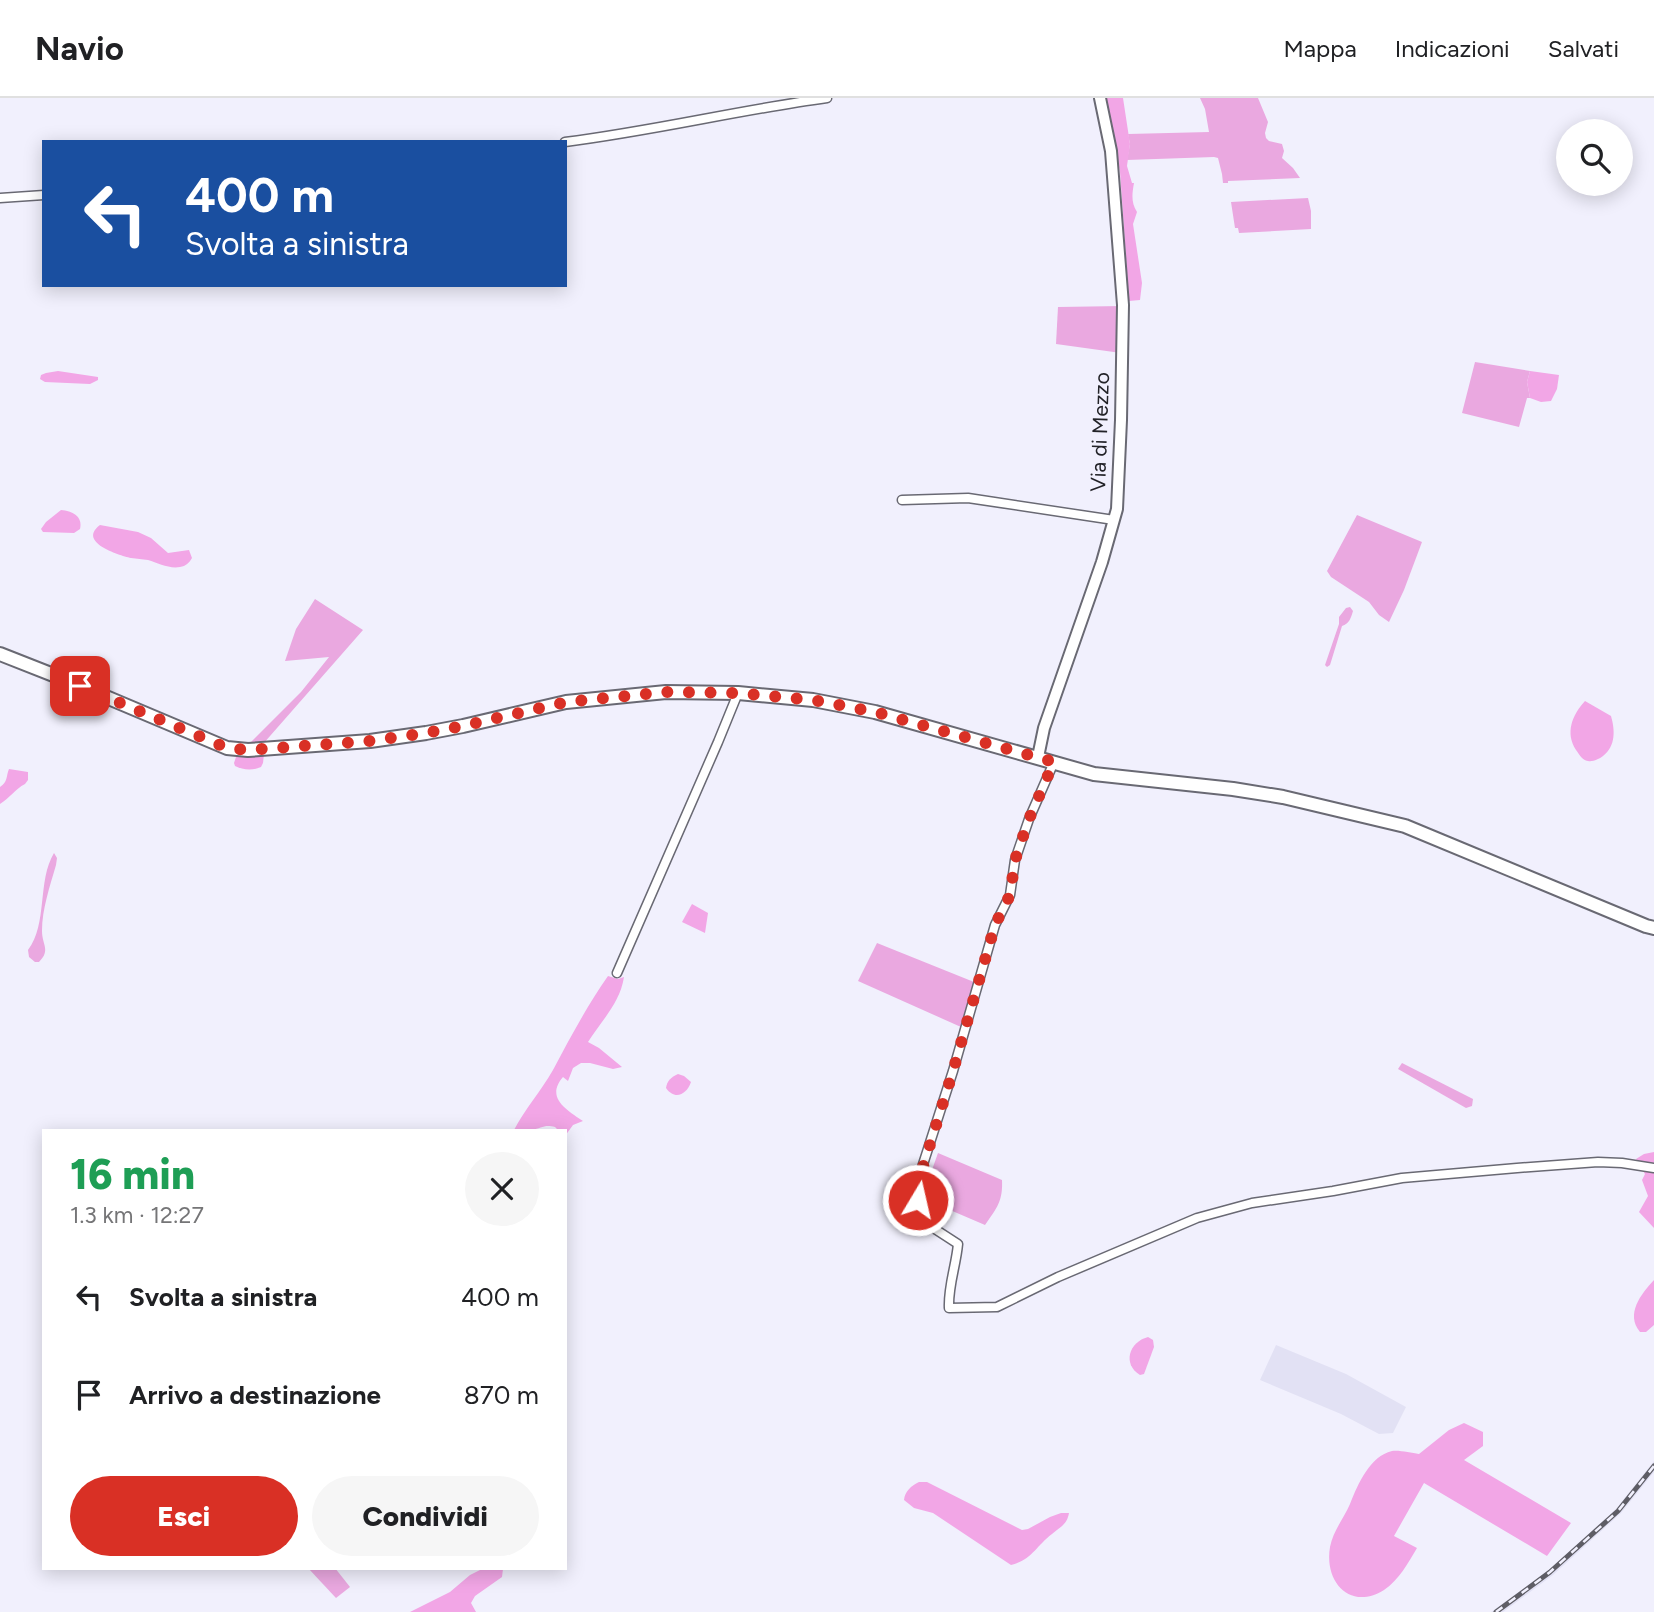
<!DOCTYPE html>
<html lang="it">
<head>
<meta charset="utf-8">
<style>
  body { margin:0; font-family:Figtree,sans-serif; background:#f6f6f6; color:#202124; height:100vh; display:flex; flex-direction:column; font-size:26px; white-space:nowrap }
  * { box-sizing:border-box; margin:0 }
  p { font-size:23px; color:#757577 }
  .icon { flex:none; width:38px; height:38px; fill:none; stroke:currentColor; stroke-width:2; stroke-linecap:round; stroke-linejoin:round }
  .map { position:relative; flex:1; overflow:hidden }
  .details { position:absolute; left:42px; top:1031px; width:525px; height:441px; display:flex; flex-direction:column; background:#fff; border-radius:0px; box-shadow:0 4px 18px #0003 }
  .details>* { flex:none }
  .top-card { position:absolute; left:42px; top:42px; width:525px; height:147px; border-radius:0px; box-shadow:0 4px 18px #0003; background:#1a4fa0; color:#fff; overflow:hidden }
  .tools { position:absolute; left:1556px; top:21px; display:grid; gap:14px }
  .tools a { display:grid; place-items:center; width:77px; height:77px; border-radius:50%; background:#fff; box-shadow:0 4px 18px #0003; font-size:35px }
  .pin { position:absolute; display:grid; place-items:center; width:60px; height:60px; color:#fff; margin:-30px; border-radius:14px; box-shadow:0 4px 10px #0006 }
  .me { position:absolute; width:77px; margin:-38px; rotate:9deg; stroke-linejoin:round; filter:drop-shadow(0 0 5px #0008) }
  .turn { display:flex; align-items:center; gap:24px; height:147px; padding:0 28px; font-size:32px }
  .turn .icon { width:91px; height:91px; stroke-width:2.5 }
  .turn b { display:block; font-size:49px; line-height:60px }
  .round { display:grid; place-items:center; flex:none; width:74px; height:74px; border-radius:37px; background:#f6f6f6 }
  .overview { display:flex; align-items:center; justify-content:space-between; height:119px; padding:0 28px }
  h1 { font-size:42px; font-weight:800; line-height:52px; color:#1e9e55 }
  .button { display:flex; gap:14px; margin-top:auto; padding:14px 28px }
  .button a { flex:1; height:80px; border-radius:42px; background:#d93025; color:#fff; font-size:28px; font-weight:800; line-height:80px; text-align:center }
  .button a+a { background:#f6f6f6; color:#202124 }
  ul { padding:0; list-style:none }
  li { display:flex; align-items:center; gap:21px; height:98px; padding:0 28px }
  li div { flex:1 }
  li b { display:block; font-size:26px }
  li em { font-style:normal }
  header { display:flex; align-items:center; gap:42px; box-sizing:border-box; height:98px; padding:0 35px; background:#fff; border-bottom:2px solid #e0e0e0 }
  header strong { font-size:33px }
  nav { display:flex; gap:38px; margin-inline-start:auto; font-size:24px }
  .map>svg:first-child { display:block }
  .built { fill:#e2e1f4 }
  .green { fill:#eaa8e0 }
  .forest { fill:#f2a6e6 }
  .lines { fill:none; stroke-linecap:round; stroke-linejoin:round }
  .street-casing { stroke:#696973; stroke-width:11 }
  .secondary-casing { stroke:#696973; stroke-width:14 }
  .primary-casing { stroke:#696973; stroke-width:16 }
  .street { stroke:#fff; stroke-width:8 }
  .secondary { stroke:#fff; stroke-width:10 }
  .primary { stroke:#fff; stroke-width:12 }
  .rail-casing { stroke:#5e5d65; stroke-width:5 }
  .rail { stroke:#f1f0fd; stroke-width:2.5; stroke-dasharray:8; stroke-linecap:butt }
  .route { stroke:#d93025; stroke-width:12; stroke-dasharray:0 21.6 }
  .labels { text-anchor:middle; stroke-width:7; stroke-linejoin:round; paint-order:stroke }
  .street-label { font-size:21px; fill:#232328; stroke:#f1f0fd }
</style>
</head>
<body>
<header>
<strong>Navio</strong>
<nav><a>Mappa</a><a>Indicazioni</a><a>Salvati</a></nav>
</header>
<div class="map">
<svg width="1654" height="1514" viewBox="0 0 1654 1514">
  <rect width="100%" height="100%" fill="#f1f0fd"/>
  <g class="built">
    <path d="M1276,1247L1346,1276L1406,1309L1393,1335L1379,1336L1341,1316L1260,1282Z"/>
    <path d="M1654,1363V1374L1621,1415L1553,1477L1503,1514H1491L1549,1472L1616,1411Z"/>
  </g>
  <g class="green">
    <path d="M1200,0H1258L1268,24L1265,35L1266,40L1269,43L1282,46L1284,53L1282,60L1293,70L1300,80L1228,83V85H1223L1222,76L1218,60L1214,59L1127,62L1130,46L1128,36L1209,34L1205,11Z"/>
    <path d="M1308,100L1311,113V131L1239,135L1238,130H1235L1231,104Z"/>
    <path d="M1122,208L1121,255L1056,246L1058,209Z"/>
    <path d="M1475,264L1530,273L1527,284L1530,300H1527L1519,329L1462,315Z"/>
    <path d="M1357,417L1422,444L1404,492L1389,524L1379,517L1369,504L1331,479L1327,473Z"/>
    <path d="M315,501L363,532L263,646L248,647L301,594L329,559L285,563L296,531Z"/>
    <path d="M1350,509L1353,513C1351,520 1349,526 1342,528L1330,567L1327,569L1325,567L1339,526V519L1346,510Z"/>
    <path d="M54,755L57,760L56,767C50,788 42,811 42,833C42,847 51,852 39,864H35L29,859L28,852C48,826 37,783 54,755Z"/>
    <path d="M877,845L974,884L961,929L858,883Z"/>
    <path d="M1402,965L1473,1001L1472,1008L1466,1010L1398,971Z"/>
    <path d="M938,1055L1002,1082C1003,1103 997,1110 985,1127L922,1100Z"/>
    <path d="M308,1470H335L350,1489L336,1500Z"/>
  </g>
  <g class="forest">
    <path d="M1105,0H1123L1130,46L1127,68L1132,85H1134C1132,96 1131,105 1137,114L1133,126L1142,185L1140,202L1129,203L1120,74Z"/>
    <path d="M58,273L98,279V282L90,286L45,284L40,281L41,277L46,275Z"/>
    <path d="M1530,273L1559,277L1557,291L1551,303L1541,304L1530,300L1527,284Z"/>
    <path d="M61,412C72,413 83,418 80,431L74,435L43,434L41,431L46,424Z"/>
    <path d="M100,427L138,434L151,440L168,455L189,452L192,460C189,465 186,468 180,469C169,471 158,465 148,462C142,461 137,461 131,460C118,457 77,444 100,427Z"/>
    <path d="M1585,603L1611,618C1615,632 1616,648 1603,658C1599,661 1593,664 1588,663C1582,662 1579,656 1576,652C1565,635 1572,617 1585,603Z"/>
    <path d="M237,656H264L263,665L261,669C252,673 243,672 235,668L234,665Z"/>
    <path d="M9,671L28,674V682L25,686C15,691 10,700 0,706V689C8,684 6,678 9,671Z"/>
    <path d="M692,806L708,815L705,835L682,824Z"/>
    <path d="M608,878L618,881L624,879C620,905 602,922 588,944L599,950L622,969L613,971L590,965H581L573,970L568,983L563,979C545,1000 567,1012 583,1023L573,1027L565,1038V1032H558L555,1029C545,1026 541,1030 532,1032C527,1034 519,1032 514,1032C525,1011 541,993 553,972C570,940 587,908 608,878Z"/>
    <path d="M678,976L684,978L691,984C687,996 675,1003 666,990C667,983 671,979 678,976Z"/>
    <path d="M1654,1054V1130L1639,1114L1648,1098L1642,1082L1645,1076L1636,1061L1644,1056Z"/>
    <path d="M1654,1182V1227L1646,1234H1640C1625,1216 1641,1196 1654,1182Z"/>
    <path d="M1148,1239L1153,1242L1154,1249L1144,1276L1140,1277C1122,1266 1129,1244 1148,1239Z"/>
    <path d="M1464,1325L1483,1334V1348L1464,1362L1571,1425L1547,1458L1424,1385L1394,1438L1417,1450C1408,1465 1399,1482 1384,1492C1350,1513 1324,1484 1330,1449C1333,1433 1344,1420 1350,1406C1358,1386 1370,1358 1392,1353C1400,1352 1411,1355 1419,1356L1449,1332Z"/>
    <path d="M919,1384H927L1022,1432L1028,1431L1050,1419L1061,1415H1069C1067,1427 1060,1429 1052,1436C1036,1448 1032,1462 1011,1467L933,1415L914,1410L904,1402C905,1393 911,1388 919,1384Z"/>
    <path d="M484,1470H503V1471L502,1479L475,1498L471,1505L476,1514H410L450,1494L470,1477Z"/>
  </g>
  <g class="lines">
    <defs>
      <g id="street">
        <path d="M565,44C653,33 739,12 827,0"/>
        <path d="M0,100L44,97"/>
        <path d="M902,402L968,400L1114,422"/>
        <path d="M1054,664L1029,721L1015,762L1010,797L995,827L953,973L917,1085L918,1102L921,1122L958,1146C956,1168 948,1188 949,1210L997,1209L1058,1179L1197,1120L1252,1105L1333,1093L1402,1080L1517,1070L1598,1064L1622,1065L1654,1070"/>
        <path d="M617,875L718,644L738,595"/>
      </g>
      <path id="secondary" d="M1038,659L1044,630L1102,464L1117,411L1121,322L1123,207L1111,53L1100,0"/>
      <path id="primary" d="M0,556L61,580L227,650L248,652L370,643L426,635L463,628L566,604L666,594L738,595L813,602L875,614L1094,676L1233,691L1283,699L1405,728L1646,828L1654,830"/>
    </defs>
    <use href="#street" class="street-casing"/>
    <use href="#secondary" class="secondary-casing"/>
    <use href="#primary" class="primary-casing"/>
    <use href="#street" class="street"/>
    <use href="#secondary" class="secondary"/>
    <use href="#primary" class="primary"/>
    <defs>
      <path id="rail" d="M1496,1514L1550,1474L1618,1413L1654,1368"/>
    </defs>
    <use href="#rail" class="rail-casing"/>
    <use href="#rail" class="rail"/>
  </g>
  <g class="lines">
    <path class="route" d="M80,588L227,650L248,652L370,643L426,635L463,628L566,604L666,594L738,595L813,602L875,614L1054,664L1029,721L1015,762L1010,797L995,827L953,973L918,1085V1102"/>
  </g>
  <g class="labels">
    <g class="street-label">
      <text transform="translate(1100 334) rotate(-88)" y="7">Via di Mezzo</text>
    </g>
  </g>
</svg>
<div class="tools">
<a><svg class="icon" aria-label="search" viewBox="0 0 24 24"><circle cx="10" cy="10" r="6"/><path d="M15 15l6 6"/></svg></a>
</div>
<div class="pin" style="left:80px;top:588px;background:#d93025"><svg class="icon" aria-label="arrive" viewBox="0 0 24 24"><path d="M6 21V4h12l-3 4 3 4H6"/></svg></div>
<svg class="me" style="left:918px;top:1102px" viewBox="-20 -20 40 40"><circle r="17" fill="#d93025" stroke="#fff" stroke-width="3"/><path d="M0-11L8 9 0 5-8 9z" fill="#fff"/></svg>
<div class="top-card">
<div class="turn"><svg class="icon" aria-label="left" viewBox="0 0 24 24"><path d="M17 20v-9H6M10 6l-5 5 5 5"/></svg><div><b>400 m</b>Svolta a sinistra</div></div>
</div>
<section class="details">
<div class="overview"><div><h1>16 min</h1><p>1.3 km · 12:27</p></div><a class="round"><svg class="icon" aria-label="close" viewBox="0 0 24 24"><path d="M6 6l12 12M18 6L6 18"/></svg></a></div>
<ul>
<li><svg class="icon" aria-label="left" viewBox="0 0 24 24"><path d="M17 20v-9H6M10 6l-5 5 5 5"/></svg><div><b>Svolta a sinistra</b></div><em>400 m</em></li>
<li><svg class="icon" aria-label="arrive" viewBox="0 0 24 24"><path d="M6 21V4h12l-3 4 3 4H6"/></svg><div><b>Arrivo a destinazione</b></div><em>870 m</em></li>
</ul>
<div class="button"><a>Esci</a><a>Condividi</a></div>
</section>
</div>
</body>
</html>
